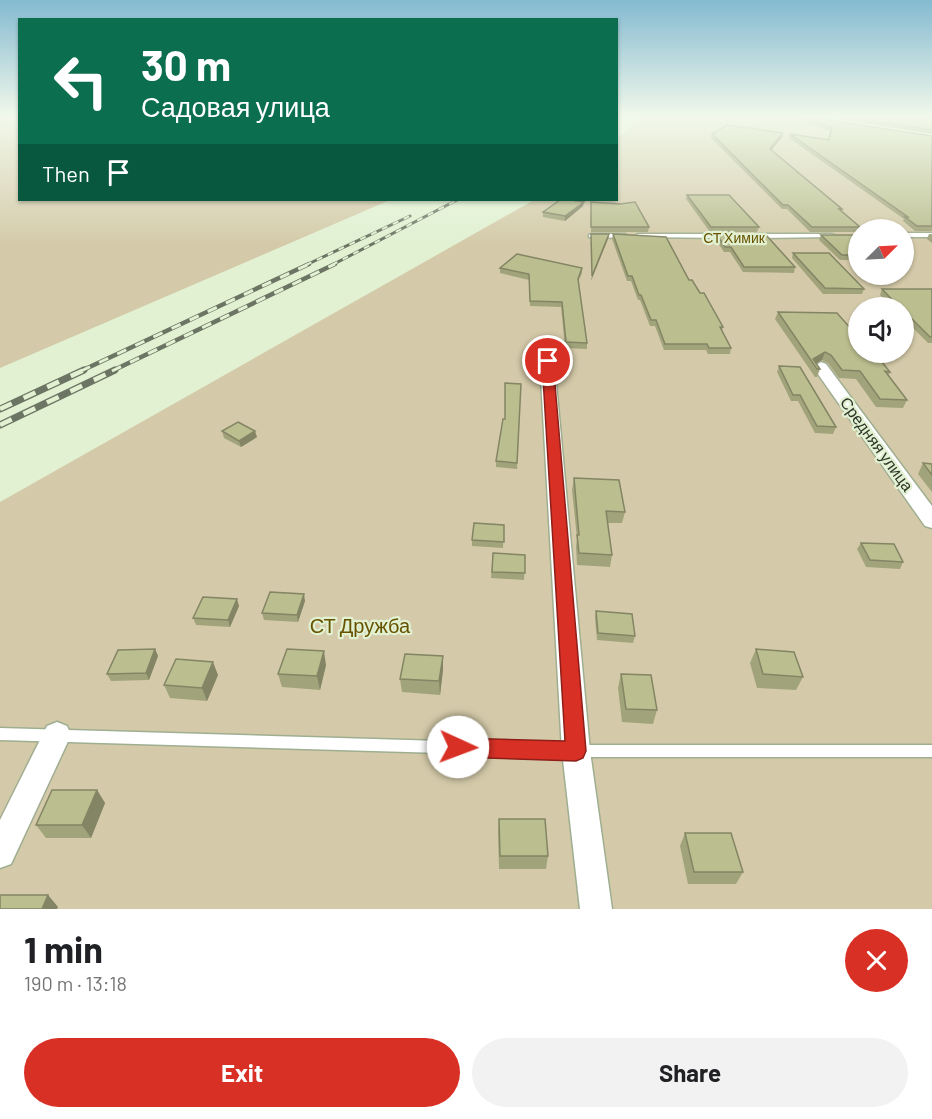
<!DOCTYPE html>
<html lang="en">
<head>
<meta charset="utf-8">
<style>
  body { margin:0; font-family:Barlow,sans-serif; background:#f2f2f2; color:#202124; height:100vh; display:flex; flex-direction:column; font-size:22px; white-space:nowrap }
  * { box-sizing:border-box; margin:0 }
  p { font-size:20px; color:#757577 }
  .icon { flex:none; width:33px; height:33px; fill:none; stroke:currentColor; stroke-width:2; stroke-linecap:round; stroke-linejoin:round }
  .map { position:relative; height:909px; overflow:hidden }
  .side { display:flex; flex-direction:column; background:#fff; flex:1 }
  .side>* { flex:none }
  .top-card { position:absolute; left:18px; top:18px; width:600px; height:183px; border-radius:0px; box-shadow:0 2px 4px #0004; background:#0b6e4f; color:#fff; overflow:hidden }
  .needle { width:39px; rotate:66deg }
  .buttons { position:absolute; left:848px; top:219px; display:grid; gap:12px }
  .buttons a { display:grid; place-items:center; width:66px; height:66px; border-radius:50%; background:#fff; box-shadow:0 2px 4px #0004; font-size:30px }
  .pin { position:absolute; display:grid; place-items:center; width:51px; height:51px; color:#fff; margin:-26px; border:3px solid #fff; border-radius:50%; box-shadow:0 2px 6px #0007 }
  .me { position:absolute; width:66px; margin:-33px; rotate:92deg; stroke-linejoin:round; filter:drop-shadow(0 0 4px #0008) }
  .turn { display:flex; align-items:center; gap:21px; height:126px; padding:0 24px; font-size:27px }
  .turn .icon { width:78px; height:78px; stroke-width:2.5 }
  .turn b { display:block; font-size:42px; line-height:51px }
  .then { display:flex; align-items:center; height:57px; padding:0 24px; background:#0003; gap:12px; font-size:22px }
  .round { display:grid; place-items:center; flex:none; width:63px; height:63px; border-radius:32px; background:#f2f2f2 }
  .head { display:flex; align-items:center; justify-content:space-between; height:102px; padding:0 24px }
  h1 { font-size:36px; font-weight:700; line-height:45px }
  .primary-button { display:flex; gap:12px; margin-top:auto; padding:12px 24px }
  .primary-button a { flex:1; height:69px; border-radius:36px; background:#d93025; color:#fff; font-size:24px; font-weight:700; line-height:69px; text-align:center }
  .primary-button a+a { background:#f2f2f2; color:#202124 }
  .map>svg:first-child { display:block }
  .green { fill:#d4caa9; fill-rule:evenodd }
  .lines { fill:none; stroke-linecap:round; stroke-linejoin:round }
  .lane-casing { stroke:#9fae91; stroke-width:3 }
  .street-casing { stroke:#9fae91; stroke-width:3 }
  .lane { fill:#fff; fill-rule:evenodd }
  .street { fill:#fff; fill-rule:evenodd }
  .rail-far2-casing { stroke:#6c7563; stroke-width:3 }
  .rail-far1-casing { stroke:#6c7563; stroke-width:4.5 }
  .rail-casing { stroke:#6c7563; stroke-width:7 }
  .rail-far2 { stroke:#e1f1d2; stroke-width:2; stroke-dasharray:6; stroke-linecap:butt }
  .rail-far1 { stroke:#e1f1d2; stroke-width:3; stroke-dasharray:10; stroke-linecap:butt }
  .rail { stroke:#e1f1d2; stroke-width:4.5; stroke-dasharray:13; stroke-linecap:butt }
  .wall { fill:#a1a37b }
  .shaded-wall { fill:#838564 }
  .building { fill:#bbbe8f; stroke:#838564; stroke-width:1.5 }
  .route { fill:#d93025; stroke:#8d1f18; stroke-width:1.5 }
  .labels { text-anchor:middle; stroke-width:4.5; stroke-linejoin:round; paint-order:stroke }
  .far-park-label { font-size:14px; fill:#675200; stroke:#e1f1d2 }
  .street-label { font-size:16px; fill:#2e3428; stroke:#e1f1d2 }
  .near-park-label { font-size:20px; fill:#675200; stroke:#e1f1d2 }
</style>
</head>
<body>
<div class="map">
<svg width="932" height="909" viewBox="0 0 932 909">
  <rect width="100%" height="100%" fill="#e1f1d2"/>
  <g class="green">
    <path d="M0,118H19L20,200H390L0,368Z"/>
    <path d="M641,118H796L932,138V909H0V502L534,200H616L617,138ZM858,230H903V274H858ZM858,308H903V352H858Z"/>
  </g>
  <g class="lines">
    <defs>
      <g id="lane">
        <rect x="903" y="233" width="29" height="4"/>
        <path d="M591,234H625L628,236L625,238L589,237V235Z"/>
        <path d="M638,234H727L730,236L727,238L636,237V235Z"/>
        <path d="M832,234L834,235V237L755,238L752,236L755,234Z"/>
        <path d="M0,728L576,745H932V757H576L0,740Z"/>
      </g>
      <g id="street">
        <path d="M547,357L554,361L590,751L612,909H580L562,751L540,361Z"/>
        <path d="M821,362L826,364L932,506V528L925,526L813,367Z"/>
        <path d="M57,722L67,726L71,735L11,864L0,868V820L47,726Z"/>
      </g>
    </defs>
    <use href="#lane" class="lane-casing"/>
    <use href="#street" class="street-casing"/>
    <use href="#lane" class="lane"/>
    <use href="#street" class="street"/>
    <defs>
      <g id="rail-far2">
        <path d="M306,265L410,216"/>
        <path d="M332,265L457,200"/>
      </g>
      <g id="rail-far1">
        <path d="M81,371L309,264"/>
        <path d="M112,371L335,264"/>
      </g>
      <g id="rail">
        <path d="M0,409L84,370"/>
        <path d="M0,425L115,370"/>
      </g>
    </defs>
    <use href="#rail-far2" class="rail-far2-casing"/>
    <use href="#rail-far1" class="rail-far1-casing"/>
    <use href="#rail" class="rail-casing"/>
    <use href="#rail-far2" class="rail-far2"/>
    <use href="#rail-far1" class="rail-far1"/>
    <use href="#rail" class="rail"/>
  </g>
  <g class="wall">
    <path d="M791,118H814L932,136V231H915L903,221L904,219L789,138L790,134L828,140L830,131Z"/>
    <path d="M830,118H932V134Z"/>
    <path d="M712,134L782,137L771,150L842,209L841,212L860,227L859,230H858V232H810L787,209H782L711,138Z"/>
    <path d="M687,195L759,227L757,232H710L686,199Z"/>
    <path d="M591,202L649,227L648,232H591Z"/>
    <path d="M583,206L565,221L543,217V212Z"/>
    <path d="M613,234L689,280L700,293L723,327L722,331L731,348L730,354H708L706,350H664L655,326H650L640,300H638L631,281H627L612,239Z"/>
    <path d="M929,234H932V243L927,239Z"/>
    <path d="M717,235L795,267L794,273L743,272L730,252H724L716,240Z"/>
    <path d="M821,235H858V260H840L819,240Z"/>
    <path d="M793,253L864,289L862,294H823L792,258Z"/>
    <path d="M500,268H582V273L578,282L587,343V349L565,348L561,307L530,306L529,280L500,273Z"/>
    <path d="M882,289H932V343H928L903,318V308H892L880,295Z"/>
    <path d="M778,312L852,330L890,372L888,376L907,400L903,408L876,407L856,379L839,378L828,363L822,360L816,363L820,369L817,377H815L775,319Z"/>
    <path d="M779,366L836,427L833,434L815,433L798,401H791L777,372Z"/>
    <path d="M521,384L517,469L496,467V461L505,419Z"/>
    <path d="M222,431L257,437L241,447L224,438Z"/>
    <path d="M923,463L932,464V492L918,474Z"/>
    <path d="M574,478L625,512L622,523H608L612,555L610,567L577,565L576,547L577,538L572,490Z"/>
    <path d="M504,525L503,548L472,546V540Z"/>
    <path d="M861,543L903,562L900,569L866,567L857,549Z"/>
    <path d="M493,553L525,555L524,580L491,578Z"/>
    <path d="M305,601L298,622L264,620L262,613Z"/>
    <path d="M239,606L230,627L196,625L193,618Z"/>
    <path d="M596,611L635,636L633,643L597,640L595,618Z"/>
    <path d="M155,649L158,656L149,680L111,681L107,674Z"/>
    <path d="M756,649L803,677L796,690L757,688L750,663Z"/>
    <path d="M443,656V670L440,695L402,692L400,679Z"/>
    <path d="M326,665L320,690L282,687L278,674Z"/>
    <path d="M621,674L657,710L653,724L622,722L618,688Z"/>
    <path d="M218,675L207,701L170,698L164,685Z"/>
    <path d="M97,790L105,803L91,838H46L36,825Z"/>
    <path d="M499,819L548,856L546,869H499L498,831Z"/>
    <path d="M685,833L743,872L736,884H688L680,846Z"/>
  </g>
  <g class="shaded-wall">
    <path d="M783,133L782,137L769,153L770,149Z"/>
    <path d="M584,202L583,206L565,221V216Z"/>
    <path d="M609,234L608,239L591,281L592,276Z"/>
    <path d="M825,352L822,360L814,365L813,359Z"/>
    <path d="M255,431L257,437L241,447L239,441Z"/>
    <path d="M304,594L305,601L298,622L297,615Z"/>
    <path d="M237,599L239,606L230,627L228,620Z"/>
    <path d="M155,649L158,656L149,680L146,673Z"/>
    <path d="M324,651L326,665L320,690L317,676Z"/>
    <path d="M443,656V670L440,695L439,681Z"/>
    <path d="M213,662L218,675L207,701L202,688Z"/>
    <path d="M97,790L105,803L91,838L82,825Z"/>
    <path d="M48,895L58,907L57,909H42Z"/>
  </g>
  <g class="building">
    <path d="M803,118H814L932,136V226H917L905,217H908L790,134L829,140L832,127Z"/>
    <path d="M854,118H932V130Z"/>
    <path d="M727,125L783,133L770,149L842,209H839L860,227H812L788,205H783L712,134Z"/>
    <path d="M687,195H729L759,227H711Z"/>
    <path d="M560,200H571L584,202L565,216L543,212Z"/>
    <path d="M591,202L620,204L635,202L649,227H591Z"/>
    <path d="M591,234H609L592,276Z"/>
    <path d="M613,234L666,237L689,280H692L700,293H704L723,327H720L731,348H709L707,344H665L656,320H651L641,295H639L632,276H628Z"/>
    <path d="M717,235H766L795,267H744L731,247H725Z"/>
    <path d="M821,235H858V255H842Z"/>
    <path d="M793,253H829L864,289L825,288Z"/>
    <path d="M517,254L582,268L578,279L587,343L566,342L562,302L530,301L529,274L500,268Z"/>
    <path d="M882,289H932V337H930L903,310V308H900Z"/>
    <path d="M778,312L837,313L852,330H856L858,333V352H874L890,372L885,371L907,400L880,399L860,371L842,370L831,355L825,352L813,359L820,369H817Z"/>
    <path d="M779,366L800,367L836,427L817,426L800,395H793Z"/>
    <path d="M505,383L521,384L517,463L496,461L503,419H505Z"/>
    <path d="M238,422L255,431L239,441L222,431Z"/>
    <path d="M923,463L932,464V475Z"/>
    <path d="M574,478L619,480L625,512L606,511L612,555L579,553L577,535H579Z"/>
    <path d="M474,523L504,525V542L472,540Z"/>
    <path d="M861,543L894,544L903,562L870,560Z"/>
    <path d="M493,553L525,555V573L492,572Z"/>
    <path d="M270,592L304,594L297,615L262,613Z"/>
    <path d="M203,597L237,599L228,620L193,618Z"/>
    <path d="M596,611L632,614L635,636L598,633Z"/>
    <path d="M155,649L146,673L107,674L118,650Z"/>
    <path d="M287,649L324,651L317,676L278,674Z"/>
    <path d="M756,649L794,652L803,677L763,674Z"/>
    <path d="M405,654L443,656L439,681L400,679Z"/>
    <path d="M176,659L213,662L202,688L164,685Z"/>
    <path d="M621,674L651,675L657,710L626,709Z"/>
    <path d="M52,790H97L82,825H36Z"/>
    <path d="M499,819H545L548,856H500Z"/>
    <path d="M685,833H731L743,872H694Z"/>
    <path d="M0,895H48L42,909H0Z"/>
  </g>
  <linearGradient id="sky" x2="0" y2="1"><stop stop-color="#84bad0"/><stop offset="0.48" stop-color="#f2f9eb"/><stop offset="1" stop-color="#f2f9eb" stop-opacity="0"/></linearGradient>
  <rect width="932" height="245" fill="url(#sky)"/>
  <path class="route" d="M548,357L553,361L586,751L583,758L576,761L458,757L450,754L447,747L450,741L458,738L565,741L542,361Z"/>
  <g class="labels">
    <g class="far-park-label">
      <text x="734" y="243">СТ Химик</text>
    </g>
    <g class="street-label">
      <text transform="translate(877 444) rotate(54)" y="6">Средняя улица</text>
    </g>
    <g class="near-park-label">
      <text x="360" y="633">СТ Дружба</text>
    </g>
  </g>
</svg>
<div class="buttons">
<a><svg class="needle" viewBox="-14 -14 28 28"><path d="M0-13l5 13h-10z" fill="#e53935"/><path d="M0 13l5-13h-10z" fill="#757577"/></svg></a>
<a><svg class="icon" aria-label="sound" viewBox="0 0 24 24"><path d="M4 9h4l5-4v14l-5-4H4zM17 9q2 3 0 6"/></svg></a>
</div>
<div class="pin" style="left:548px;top:361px;background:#d93025"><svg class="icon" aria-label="arrive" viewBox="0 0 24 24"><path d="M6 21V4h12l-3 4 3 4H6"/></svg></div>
<svg class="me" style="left:458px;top:747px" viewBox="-20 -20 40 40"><circle r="19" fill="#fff"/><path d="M0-13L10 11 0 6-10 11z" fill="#d93025"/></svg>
<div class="top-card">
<div class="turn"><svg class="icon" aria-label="left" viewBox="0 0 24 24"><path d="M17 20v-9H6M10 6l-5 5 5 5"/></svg><div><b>30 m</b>Садовая улица</div></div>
<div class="then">Then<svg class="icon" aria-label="arrive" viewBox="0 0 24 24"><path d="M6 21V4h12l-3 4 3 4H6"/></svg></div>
</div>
</div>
<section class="side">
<div class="head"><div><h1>1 min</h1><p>190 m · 13:18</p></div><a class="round" style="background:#d93025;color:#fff"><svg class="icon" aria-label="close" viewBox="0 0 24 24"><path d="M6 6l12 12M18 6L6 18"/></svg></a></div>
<div class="primary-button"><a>Exit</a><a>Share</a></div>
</section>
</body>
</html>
